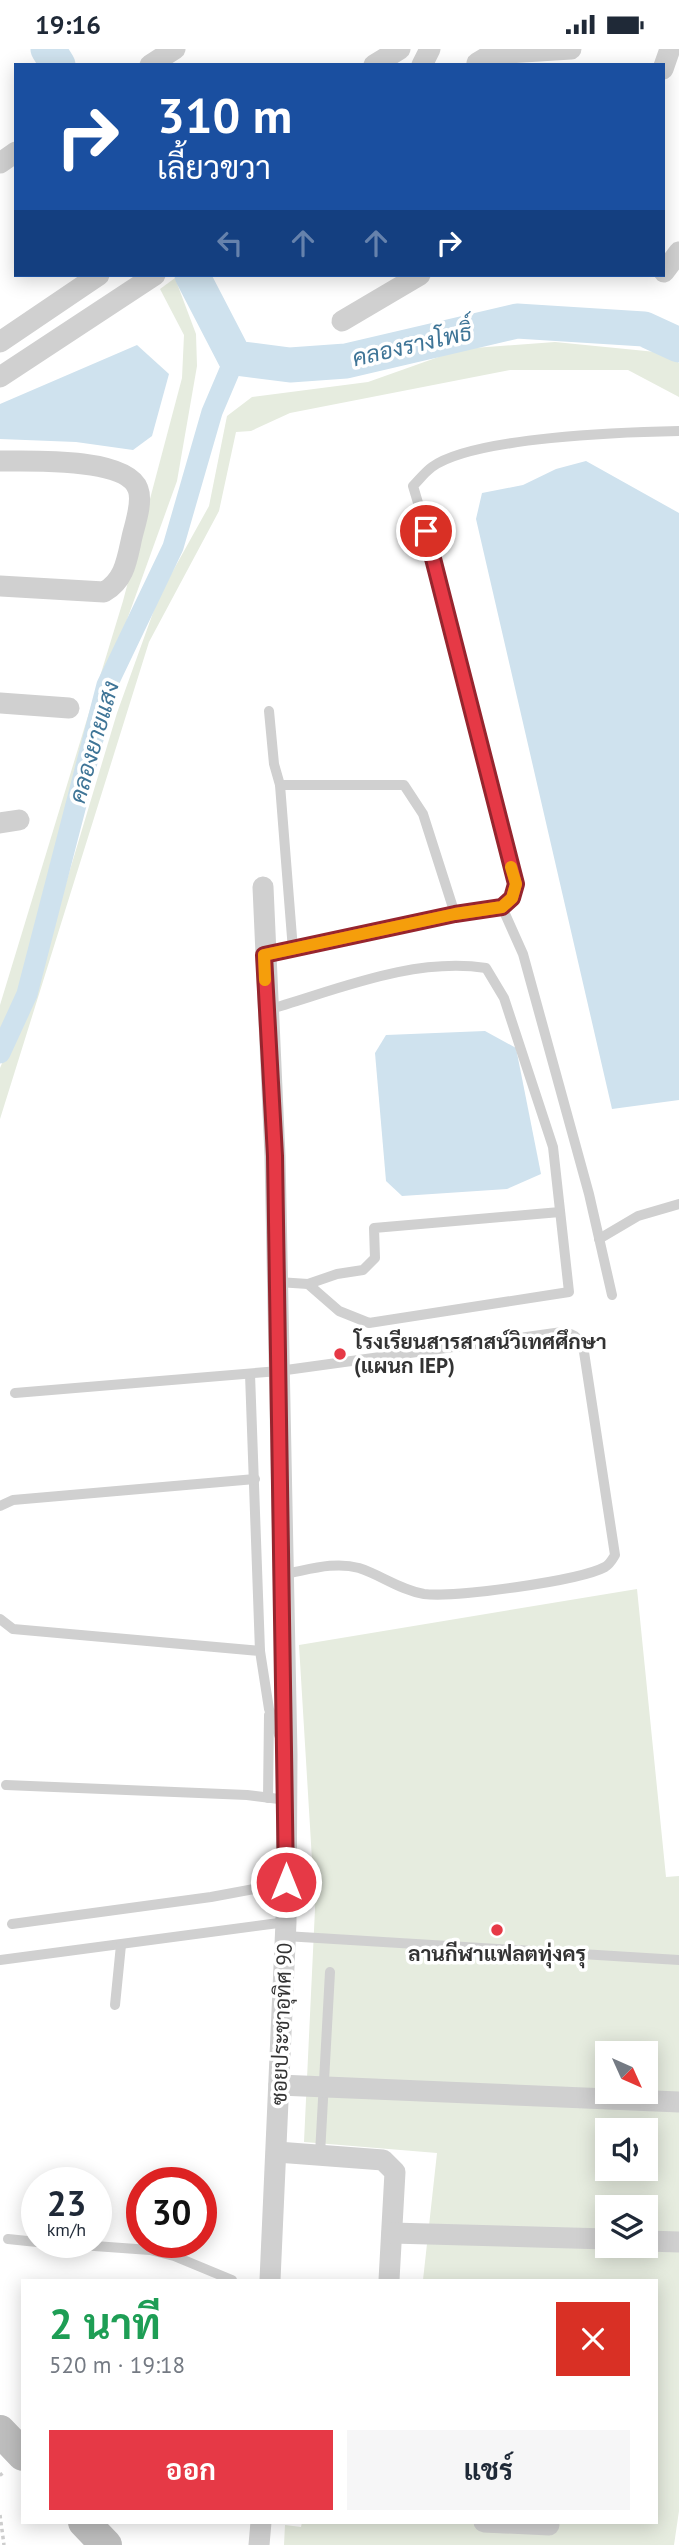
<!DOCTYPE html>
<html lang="th">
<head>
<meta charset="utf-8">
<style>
  body { margin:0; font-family:"PT Sans",Sarabun,sans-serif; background:#f6f6f7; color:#1f2937; height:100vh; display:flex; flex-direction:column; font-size:26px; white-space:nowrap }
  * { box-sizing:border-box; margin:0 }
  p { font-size:23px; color:#747a83 }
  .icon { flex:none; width:38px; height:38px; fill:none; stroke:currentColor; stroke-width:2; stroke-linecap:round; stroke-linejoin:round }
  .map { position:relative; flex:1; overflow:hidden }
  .details { position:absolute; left:21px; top:2230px; width:637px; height:245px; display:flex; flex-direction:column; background:#fff; border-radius:0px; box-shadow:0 4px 18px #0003 }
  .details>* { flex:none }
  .guide { position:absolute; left:14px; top:14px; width:651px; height:214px; border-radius:0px; box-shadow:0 4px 18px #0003; background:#1a4fa0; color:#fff; overflow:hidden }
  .needle { width:46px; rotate:135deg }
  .fabs { position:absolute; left:595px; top:1992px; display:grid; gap:14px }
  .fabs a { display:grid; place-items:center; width:63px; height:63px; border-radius:0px; background:#fff; box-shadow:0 4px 18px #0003; font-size:35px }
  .speed { position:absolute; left:21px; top:2118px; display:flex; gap:14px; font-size:35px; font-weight:700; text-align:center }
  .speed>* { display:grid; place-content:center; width:91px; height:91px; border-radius:50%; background:#fff; box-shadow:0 4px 18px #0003; line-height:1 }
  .speed small { font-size:18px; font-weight:400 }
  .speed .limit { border:10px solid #d22; background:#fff; color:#111 }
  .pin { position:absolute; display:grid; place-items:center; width:60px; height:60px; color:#fff; margin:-30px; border:4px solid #fff; border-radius:50%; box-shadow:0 2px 7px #0007 }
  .me { position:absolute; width:77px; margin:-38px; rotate:0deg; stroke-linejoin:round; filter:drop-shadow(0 0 5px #0008) }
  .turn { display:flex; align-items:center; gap:24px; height:147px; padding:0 28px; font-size:32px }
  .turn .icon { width:91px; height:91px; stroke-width:2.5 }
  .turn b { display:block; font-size:49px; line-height:60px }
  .lanes { display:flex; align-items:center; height:66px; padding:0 28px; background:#0003; justify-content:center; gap:35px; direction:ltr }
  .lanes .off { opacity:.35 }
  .round { display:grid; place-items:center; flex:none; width:74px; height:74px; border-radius:0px; background:#f6f6f7 }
  .headline { display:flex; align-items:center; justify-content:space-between; height:119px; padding:0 28px }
  h1 { font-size:42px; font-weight:700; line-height:52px; color:#1e9e55 }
  .button { display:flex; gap:14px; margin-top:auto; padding:14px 28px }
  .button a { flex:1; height:80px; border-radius:0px; background:#e63946; color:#fff; font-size:28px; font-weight:700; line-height:80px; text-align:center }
  .button a+a { background:#f6f6f7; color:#1f2937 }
  .status { display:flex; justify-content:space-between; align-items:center; height:49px; padding:0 35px; background:#fff; direction:ltr }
  .status svg { height:19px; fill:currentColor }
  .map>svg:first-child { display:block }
  .green { fill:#e6ecdf; fill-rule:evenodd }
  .water { fill:#cfe2ee }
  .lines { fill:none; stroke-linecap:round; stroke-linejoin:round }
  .canal { stroke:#cfe2ee; stroke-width:21 }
  .river { stroke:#cfe2ee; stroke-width:35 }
  .path { stroke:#cdcdcd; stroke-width:3.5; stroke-dasharray:3.5 3.5; stroke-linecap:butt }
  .lane { stroke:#d0d0d0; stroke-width:10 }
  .street { stroke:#d0d0d0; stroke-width:21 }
  .secondary { stroke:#bdbdbd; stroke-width:32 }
  .route-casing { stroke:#96252e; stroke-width:18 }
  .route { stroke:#e63946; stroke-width:12 }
  .slow { stroke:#f59e0b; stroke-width:12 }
  .poi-dot { fill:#e63946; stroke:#fff; stroke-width:2.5 }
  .labels { text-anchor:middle; stroke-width:7; stroke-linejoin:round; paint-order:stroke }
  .poi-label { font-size:21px; font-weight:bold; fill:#333; stroke:#fff; text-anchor:start }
  .street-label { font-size:21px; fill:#333; stroke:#fff }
  .water-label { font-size:23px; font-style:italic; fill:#3f7597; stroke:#fff }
</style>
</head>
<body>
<div class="status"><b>19:16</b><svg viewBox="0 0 49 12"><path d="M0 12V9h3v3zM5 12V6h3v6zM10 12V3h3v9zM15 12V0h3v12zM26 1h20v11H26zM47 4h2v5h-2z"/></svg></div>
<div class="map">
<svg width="679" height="2496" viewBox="0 0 679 2496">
  <rect width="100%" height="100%" fill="#fff"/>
  <g class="green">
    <path d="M175,229L196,285L197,317L177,432L115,604L17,959L0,991V956L123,552L182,329L184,286L160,240Z"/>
    <path d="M555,293L666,304L679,314V348L628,321H510L290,364L251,382L236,383L219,462L149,593L0,1070V1019L36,934L117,664L159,547L209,457L227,367L252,348L368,333L461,300Z"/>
    <path d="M637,1540L666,1828L679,1827V2462L674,2496H284L285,2476L301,2478L302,2473H656V2231H423L437,2104L304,2093L315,1860L299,1596ZM607,2004H646V2042H607ZM607,2081H646V2119H607ZM607,2158H646V2196H607Z"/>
  </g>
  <g class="water">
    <path d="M137,296L169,325L152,387L133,401L76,393L0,390V355Z"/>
    <path d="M586,412L679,464V1051L612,1060L476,470L482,444L523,436L556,420Z"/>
    <path d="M485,982L516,999L541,1125L507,1140L402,1147L386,1132L375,1004L386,986Z"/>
  </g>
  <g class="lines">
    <path class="canal" d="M0,1004L27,945L107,636L173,498L212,363L235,309"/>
    <g class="river">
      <path d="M48,0L58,16"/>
      <path d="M192,226L235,309L290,316L346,312L517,272L644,280L679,296"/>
    </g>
    <g class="path">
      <path d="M0,2424L4,2429"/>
      <path d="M0,2466L4,2496"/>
    </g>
    <g class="lane">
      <path d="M269,662L274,715L280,736"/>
      <path d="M502,858L523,905L589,1145L612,1246"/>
      <path d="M455,865L423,765L404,736H280L293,901L455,865L502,858L512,849L516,835L433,504L413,437C419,431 425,423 432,418C473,388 625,383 679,382"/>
      <path d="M264,907L293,901"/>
      <path d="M267,961C337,941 412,908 486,919L504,949L553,1098L569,1243L369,1274L339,1262L308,1235L278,1233"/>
      <path d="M599,1190L638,1167L679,1155"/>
      <path d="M308,1235L337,1225L363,1221L375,1209L374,1179L560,1163"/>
      <path d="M250,1325L260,1602"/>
      <path d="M15,1344L279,1322L562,1283C577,1285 579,1290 584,1303L615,1506C612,1511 610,1515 605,1518C579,1532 453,1549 424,1545C400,1541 381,1526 359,1519C334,1512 308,1521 284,1525"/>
      <path d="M0,1457L13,1451L255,1430"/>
      <path d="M0,1570L13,1580L260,1602L269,1660L281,1691"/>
      <path d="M6,1736L247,1746L287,1751"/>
      <path d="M268,1749L269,1666"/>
      <path d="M12,1875L211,1848L286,1834"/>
      <path d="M285,1887L679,1911"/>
      <path d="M0,1911L286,1873"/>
      <path d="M115,1956L121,1896"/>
      <path d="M320,2105L330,1923"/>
      <path d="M8,2190L37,2193"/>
      <path d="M39,2193L150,2201L174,2207L232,2231"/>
    </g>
    <g class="street">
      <path d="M477,14L492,5L571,0"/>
      <path d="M150,16L175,0"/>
      <path d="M374,16L400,0"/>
      <path d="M422,16L430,0"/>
      <path d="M663,20L670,0"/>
      <path d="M0,114L16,103"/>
      <path d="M664,223L679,203"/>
      <path d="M342,272L420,226"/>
      <path d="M0,293L99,226"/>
      <path d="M0,328L155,226"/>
      <path d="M0,412C28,412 127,408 138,440C143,453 135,475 132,488C127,510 125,531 104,543L0,537"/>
      <path d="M0,654L69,659"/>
      <path d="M0,774L19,771"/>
      <path d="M263,838L275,1107L287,1706L286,1873L270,2231"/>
      <path d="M279,2036L679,2053"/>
      <path d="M277,2103L383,2111L395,2123L389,2231"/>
      <path d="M392,2184L607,2190"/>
      <path d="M646,2192L679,2193"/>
      <path d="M484,2473L549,2476"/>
      <path d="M259,2496L261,2473"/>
    </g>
    <g class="secondary">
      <path d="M0,2382L23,2406"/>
      <path d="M84,2473L106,2496"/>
    </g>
  </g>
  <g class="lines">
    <defs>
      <path id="route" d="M286,1833L275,1107L264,906L455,865L502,858L512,849L516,835L426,482"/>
    </defs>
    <use href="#route" class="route-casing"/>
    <use href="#route" class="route"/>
    <path class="slow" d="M265,931L264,906L455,865L502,858L512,849L516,835L511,818"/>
  </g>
  <g class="poi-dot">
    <circle cx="340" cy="1305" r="7"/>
    <circle cx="497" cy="1881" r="7"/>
  </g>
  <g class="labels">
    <g class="poi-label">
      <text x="354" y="1300">โรงเรียนสารสาสน์วิเทศศึกษา<tspan x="354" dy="24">(แผนก IEP)</tspan></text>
      <text x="497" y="1912" text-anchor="middle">ลานกีฬาแฟลตทุ่งครุ</text>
    </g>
    <g class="street-label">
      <text transform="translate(282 1975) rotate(-88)" y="7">ซอยประชาอุทิศ 90</text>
    </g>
    <g class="water-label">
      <text transform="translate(412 296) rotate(-13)" y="8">คลองรางโพธิ์</text>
      <text transform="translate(94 693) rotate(-74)" y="8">คลองยายแสง</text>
    </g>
  </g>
</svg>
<div class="fabs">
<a><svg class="needle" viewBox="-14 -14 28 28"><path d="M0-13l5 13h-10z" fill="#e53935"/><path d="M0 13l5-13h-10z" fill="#747a83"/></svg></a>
<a><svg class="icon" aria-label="sound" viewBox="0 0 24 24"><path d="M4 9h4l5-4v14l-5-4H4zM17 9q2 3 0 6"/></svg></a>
<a><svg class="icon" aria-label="layers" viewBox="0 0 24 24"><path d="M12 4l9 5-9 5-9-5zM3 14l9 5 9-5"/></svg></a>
</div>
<div class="speed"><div>23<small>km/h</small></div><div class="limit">30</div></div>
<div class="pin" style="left:426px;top:482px;background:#d93025"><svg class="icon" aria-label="arrive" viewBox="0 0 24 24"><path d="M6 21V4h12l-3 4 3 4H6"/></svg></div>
<svg class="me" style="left:286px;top:1833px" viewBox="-20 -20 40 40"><circle r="17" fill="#e63946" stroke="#fff" stroke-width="3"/><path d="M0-11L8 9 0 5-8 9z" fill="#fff"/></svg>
<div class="guide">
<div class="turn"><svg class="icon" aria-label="right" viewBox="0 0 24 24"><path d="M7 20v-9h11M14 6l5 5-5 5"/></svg><div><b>310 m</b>เลี้ยวขวา</div></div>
<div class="lanes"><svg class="icon off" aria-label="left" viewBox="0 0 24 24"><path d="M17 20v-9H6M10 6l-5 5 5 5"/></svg><svg class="icon off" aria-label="ahead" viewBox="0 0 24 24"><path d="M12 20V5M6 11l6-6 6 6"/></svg><svg class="icon off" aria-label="ahead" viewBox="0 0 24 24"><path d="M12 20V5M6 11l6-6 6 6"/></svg><svg class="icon" aria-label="right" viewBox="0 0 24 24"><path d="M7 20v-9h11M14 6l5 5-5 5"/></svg></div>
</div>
<section class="details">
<div class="headline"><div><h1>2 นาที</h1><p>520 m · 19:18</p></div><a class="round" style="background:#d93025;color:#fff"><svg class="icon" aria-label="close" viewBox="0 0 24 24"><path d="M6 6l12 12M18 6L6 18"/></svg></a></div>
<div class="button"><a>ออก</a><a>แชร์</a></div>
</section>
</div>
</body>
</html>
